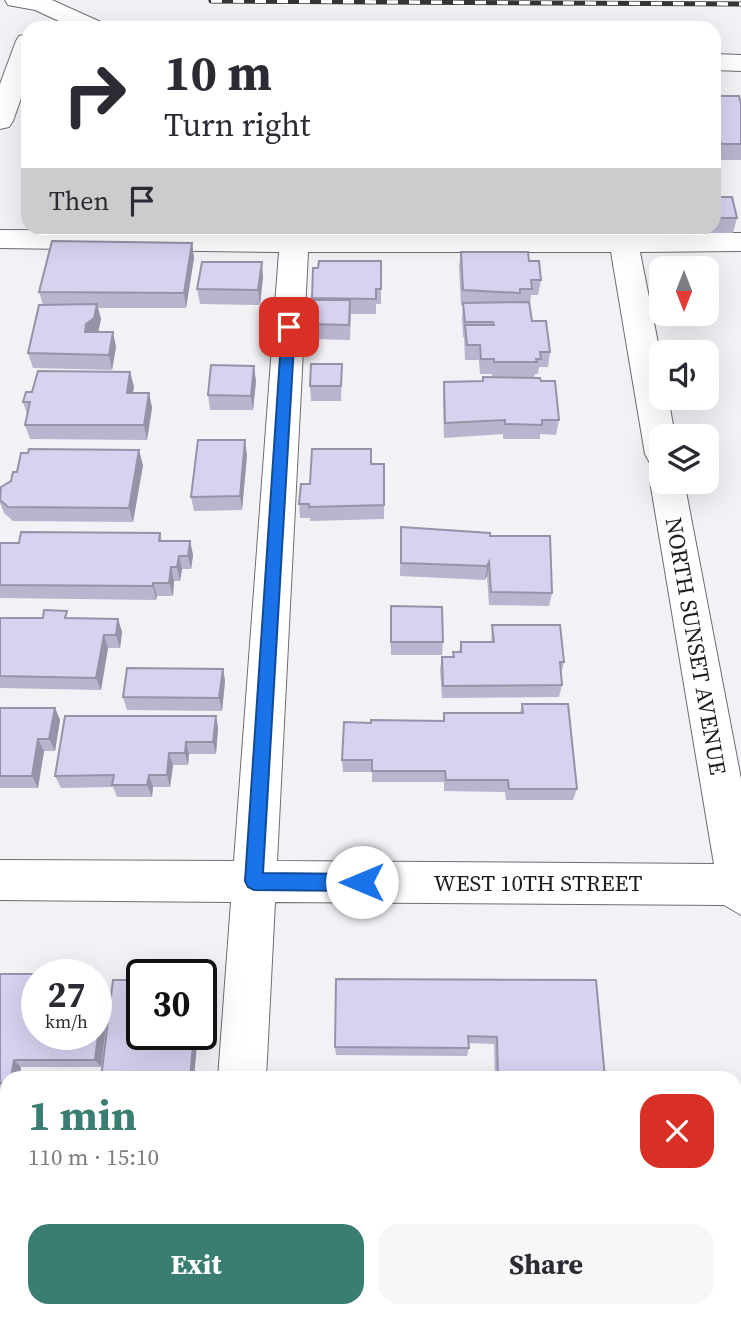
<!DOCTYPE html>
<html lang="en">
<head>
<meta charset="utf-8">
<style>
  body { margin:0; font-family:"Source Serif 4",serif; background:#f7f7f7; color:#2b2b33; height:100vh; display:flex; flex-direction:column; font-size:26px; white-space:nowrap }
  * { box-sizing:border-box; margin:0 }
  p { font-size:23px; color:#7c7c81 }
  .icon { flex:none; width:38px; height:38px; fill:none; stroke:currentColor; stroke-width:2; stroke-linecap:round; stroke-linejoin:round }
  .map { position:relative; flex:1; overflow:hidden }
  .details { position:absolute; left:0px; top:1071px; width:742px; height:247px; display:flex; flex-direction:column; background:#fff; border-radius:21px 21px 0 0; box-shadow:0 7px 28px #0002 }
  .details>* { flex:none }
  .banner { position:absolute; left:21px; top:21px; width:700px; height:214px; border-radius:21px; box-shadow:0 7px 28px #0002; background:#fff; color:#2b2b33; overflow:hidden }
  .needle { width:46px; rotate:180deg }
  .controls { position:absolute; left:649px; top:256px; display:grid; gap:14px }
  .controls a { display:grid; place-items:center; width:70px; height:70px; border-radius:14px; background:#fff; box-shadow:0 7px 28px #0002; font-size:35px }
  .speed { position:absolute; left:21px; top:959px; display:flex; gap:14px; font-size:35px; font-weight:700; text-align:center }
  .speed>* { display:grid; place-content:center; width:91px; height:91px; border-radius:50%; background:#fff; box-shadow:0 7px 28px #0002; line-height:1 }
  .speed small { font-size:18px; font-weight:400 }
  .speed .limit { border:4px solid #111; border-radius:10px; background:#fff; color:#111 }
  .pin { position:absolute; display:grid; place-items:center; width:60px; height:60px; color:#fff; margin:-30px; border-radius:14px; box-shadow:0 4px 10px #0006 }
  .me { position:absolute; width:77px; margin:-38px; rotate:270deg; stroke-linejoin:round; filter:drop-shadow(0 0 5px #0008) }
  .turn { display:flex; align-items:center; gap:24px; height:147px; padding:0 28px; font-size:32px }
  .turn .icon { width:91px; height:91px; stroke-width:2.5 }
  .turn b { display:block; font-size:49px; line-height:60px }
  .then { display:flex; align-items:center; height:66px; padding:0 28px; background:#0003; gap:14px; font-size:26px }
  .round { display:grid; place-items:center; flex:none; width:74px; height:74px; border-radius:21px; background:#f7f7f7 }
  .overview { display:flex; align-items:center; justify-content:space-between; height:119px; padding:0 28px }
  h1 { font-size:42px; font-weight:700; line-height:52px; color:#3a7e72 }
  .button { display:flex; gap:14px; margin-top:auto; padding:14px 28px }
  .button a { flex:1; height:80px; border-radius:21px; background:#3a7e72; color:#fff; font-size:28px; font-weight:700; line-height:80px; text-align:center }
  .button a+a { background:#f7f7f7; color:#2b2b33 }
  .map>svg:first-child { display:block }
  .lines { fill:none; stroke-linecap:round; stroke-linejoin:round }
  .minor-casing { stroke:#6e6e72; stroke-width:2 }
  .minor { fill:#fff; fill-rule:evenodd }
  .rail-casing { stroke:#353536; stroke-width:5 }
  .rail { stroke:#fff; stroke-width:3.5; stroke-dasharray:11; stroke-linecap:butt }
  .wall { fill:#bab4ce }
  .shaded-wall { fill:#9792a8 }
  .building { fill:#d8d1f0; stroke:#9792a8; stroke-width:2 }
  .route { fill:#1a73e8; stroke:#114b97; stroke-width:2 }
  .labels { text-anchor:middle; stroke-width:6; stroke-linejoin:round; paint-order:stroke }
  .street-label { font-size:23px; fill:#1e1e1f; stroke:#fff }
</style>
</head>
<body>
<div class="map">
<svg width="741" height="1317" viewBox="0 0 741 1317">
  <rect width="100%" height="100%" fill="#f1f1f6"/>
  <g class="lines">
    <defs>
      <g id="minor">
        <path d="M5,0H52L103,23L106,28H74L35,10L8,5Z"/>
        <path d="M28,34V78L13,121L9,127L0,129V84L16,41L19,36Z"/>
        <path d="M714,54L741,55V71L714,70Z"/>
        <path d="M606,228H635L636,233H741V251L640,252L662,363V397H668L675,436H662V466L650,463L645,454L611,252H308L277,861L714,864L650,481L655,472L662,470V481H684L741,779V915L724,905L275,902L266,1078H218L231,902L0,900V860L234,861L279,252L0,248V230L607,233Z"/>
        <rect x="201" y="1311" width="52" height="6"/>
      </g>
    </defs>
    <use href="#minor" class="minor-casing"/>
    <use href="#minor" class="minor"/>
    <defs>
      <path id="rail" d="M211,1L741,4"/>
    </defs>
    <use href="#rail" class="rail-casing"/>
    <use href="#rail" class="rail"/>
  </g>
  <g class="wall">
    <path d="M714,96L741,104V160H717L714,148Z"/>
    <path d="M714,197L737,218L733,233H698L697,228H714Z"/>
    <path d="M299,228H336L335,229H299Z"/>
    <path d="M164,229V228H207V229Z"/>
    <path d="M192,243L194,258L186,308H98L101,319L98,332L116,347L112,370L33,368L28,353L43,305L39,292Z"/>
    <path d="M461,252L529,261L541,280L538,295H531L530,304L532,321L550,352L548,367H539L538,374H535L534,377H492V374H480L479,360H465L464,337H463L462,318L463,305H461L459,267Z"/>
    <path d="M381,261V304H376V314H351L350,340L312,339V298L318,268Z"/>
    <path d="M263,277L260,305L200,304L197,289Z"/>
    <path d="M342,364L341,401H311L310,386Z"/>
    <path d="M130,372L134,387L132,393H149L152,408L147,440L30,439L25,425L27,414L23,402L32,392Z"/>
    <path d="M483,377L541,381L559,420L556,435L540,434V439H503V434L444,438L443,397L444,382L482,381Z"/>
    <path d="M256,381L253,410H210L208,395Z"/>
    <path d="M247,455L242,510L194,511L191,497Z"/>
    <path d="M371,464H384V519L310,521V518H300L299,504L310,484Z"/>
    <path d="M143,465L133,522L13,521L4,513L0,503V492Z"/>
    <path d="M401,527L490,536L552,593L549,606L489,605L487,576L485,580L400,576Z"/>
    <path d="M160,533L162,541H190L193,555L191,569H182L180,581H174L173,596H157L156,600L0,598V543H19Z"/>
    <path d="M0,618L118,619L122,632L120,648H108L101,690L0,688Z"/>
    <path d="M390,619L443,642L442,655H391Z"/>
    <path d="M492,625L564,662L561,674L562,685L559,697L442,698L440,669L442,657H453V652H459L461,642H491Z"/>
    <path d="M223,669L225,681L222,711L127,710L123,697Z"/>
    <path d="M522,704L577,789L573,800H506L505,792L444,791V782H372V772H343L342,760L371,723L443,721L444,713H520Z"/>
    <path d="M0,708H55L60,720L55,751H44L38,788H0Z"/>
    <path d="M216,716L218,728L216,754H189L188,765H173L170,787H153L152,797H117L113,787L61,788L55,776Z"/>
    <path d="M0,974L37,1034L100,1019L106,1027L101,1067H21L20,1078H7V1090H0Z"/>
    <path d="M596,980L605,1078H495L494,1044L468,1043L469,1048L467,1056L336,1055L335,1047Z"/>
  </g>
  <g class="shaded-wall">
    <path d="M192,243L194,258L186,308L184,293Z"/>
    <path d="M262,262L263,277L260,305L258,290Z"/>
    <path d="M97,304L101,319L98,333L85,332L86,324Z"/>
    <path d="M113,332L116,347L112,370L109,355Z"/>
    <path d="M254,366L256,381L253,410L251,396Z"/>
    <path d="M130,372L134,387L130,408L127,393Z"/>
    <path d="M149,393L152,408L147,440L144,425Z"/>
    <path d="M245,440L247,455L242,510L240,496Z"/>
    <path d="M139,450L143,465L133,522L129,508Z"/>
    <path d="M190,541L193,555L191,569L188,556Z"/>
    <path d="M179,556L182,569L180,581L177,567Z"/>
    <path d="M489,562L487,576L485,580L487,566Z"/>
    <path d="M171,567L174,581L173,596L169,583Z"/>
    <path d="M153,583L157,596L156,600L153,586Z"/>
    <path d="M118,619L122,632L120,648L116,635Z"/>
    <path d="M104,635L108,648L101,690L96,678Z"/>
    <path d="M223,669L225,681L222,711L219,698Z"/>
    <path d="M55,708L60,720L55,751L49,739Z"/>
    <path d="M216,716L218,728L216,754L213,742Z"/>
    <path d="M38,739L44,751L38,788L32,776Z"/>
    <path d="M186,742L189,754L188,765L185,753Z"/>
    <path d="M169,753L173,765L170,787L167,775Z"/>
    <path d="M149,775L153,787L152,797L147,785Z"/>
    <path d="M96,978L100,983L96,1009Z"/>
    <path d="M100,1019L106,1027L101,1067L95,1060Z"/>
    <path d="M194,1034H198L194,1078H190Z"/>
    <path d="M14,1060L21,1067L20,1078H11Z"/>
    <path d="M0,1222L7,1225L3,1258L0,1257Z"/>
    <path d="M0,1290L7,1292V1303L5,1317H0Z"/>
  </g>
  <g class="building">
    <path d="M714,96H739L741,104V144H721L717,129H714Z"/>
    <path d="M714,197H732L737,218H714Z"/>
    <path d="M52,241L192,243L184,293L39,292Z"/>
    <path d="M461,252H528L529,261H539L541,280H531L532,289H520V293L463,290Z"/>
    <path d="M319,261H381V289H376V299L312,298L313,268H318Z"/>
    <path d="M202,262H262L258,290L197,289Z"/>
    <path d="M313,300H350L349,325L311,324Z"/>
    <path d="M529,302L532,321H546L550,352H540L541,359H536L537,362H494V359H481L480,345H467L465,325H494L493,322H465L463,303Z"/>
    <path d="M97,304L94,318L86,324L85,332H113L109,355L28,353L39,305Z"/>
    <path d="M311,364H342L341,386H310Z"/>
    <path d="M211,365L254,366L251,396L208,395Z"/>
    <path d="M38,371L130,372L127,393H149L144,425H25L30,402H23L26,392H32Z"/>
    <path d="M483,377L540,378L541,381H555L559,420H542V425L505,424V420L445,423L444,382L483,381Z"/>
    <path d="M198,440H245L240,496L191,497Z"/>
    <path d="M29,449L139,450L129,508L8,507L0,500L1,487L11,481L13,472H17L21,453H28Z"/>
    <path d="M312,449H371V464H384V505L309,507V504H299L301,484H310Z"/>
    <path d="M401,527L490,533V536H550L552,593L491,592L489,562L487,566L401,563Z"/>
    <path d="M21,532L160,533L159,541H190L188,556H179L177,567H171L169,583H153V586L0,585V543H19Z"/>
    <path d="M391,606L442,607L443,642H391Z"/>
    <path d="M44,610L67,611L65,618L118,619L116,635H104L96,678L0,676V618H43Z"/>
    <path d="M492,625H560L564,662H560L562,685L443,686L442,657H454L453,652H461V642H494Z"/>
    <path d="M127,668L223,669L219,698L123,697Z"/>
    <path d="M522,704H568L577,789H509L508,780H446L445,771H372V760H342L344,722L371,723V720L444,721V713H523Z"/>
    <path d="M0,708H55L49,739H38L32,776H0Z"/>
    <path d="M65,716H216L213,742H186L185,753H169L167,775H149L147,785H112L114,775L55,776Z"/>
    <path d="M0,974H94L37,975V1034H96V1019H100L95,1060H14L11,1078H7V1083H0Z"/>
    <path d="M336,979L596,980L605,1078H498L497,1037L468,1036L469,1048L335,1047Z"/>
    <path d="M113,980H142V1034H194L190,1078H101Z"/>
    <rect x="0" y="1136" width="7" height="86"/>
    <rect x="478" y="1311" width="150" height="6"/>
  </g>
  <path class="route" d="M289,322L295,327L263,873L362,874L368,876L371,882L368,888L362,891L254,890L248,887L245,881L282,327Z"/>
  <g class="labels">
    <g class="street-label">
      <text transform="translate(696 646) rotate(80)" y="8">NORTH SUNSET AVENUE</text>
      <text x="538" y="891">WEST 10TH STREET</text>
    </g>
  </g>
</svg>
<div class="controls">
<a><svg class="needle" viewBox="-14 -14 28 28"><path d="M0-13l5 13h-10z" fill="#e53935"/><path d="M0 13l5-13h-10z" fill="#7c7c81"/></svg></a>
<a><svg class="icon" aria-label="sound" viewBox="0 0 24 24"><path d="M4 9h4l5-4v14l-5-4H4zM17 9q2 3 0 6"/></svg></a>
<a><svg class="icon" aria-label="layers" viewBox="0 0 24 24"><path d="M12 4l9 5-9 5-9-5zM3 14l9 5 9-5"/></svg></a>
</div>
<div class="speed"><div>27<small>km/h</small></div><div class="limit">30</div></div>
<div class="pin" style="left:289px;top:327px;background:#d93025"><svg class="icon" aria-label="arrive" viewBox="0 0 24 24"><path d="M6 21V4h12l-3 4 3 4H6"/></svg></div>
<svg class="me" style="left:362px;top:882px" viewBox="-20 -20 40 40"><circle r="19" fill="#fff"/><path d="M0-13L10 11 0 6-10 11z" fill="#1a73e8"/></svg>
<div class="banner">
<div class="turn"><svg class="icon" aria-label="right" viewBox="0 0 24 24"><path d="M7 20v-9h11M14 6l5 5-5 5"/></svg><div><b>10 m</b>Turn right</div></div>
<div class="then">Then<svg class="icon" aria-label="arrive" viewBox="0 0 24 24"><path d="M6 21V4h12l-3 4 3 4H6"/></svg></div>
</div>
<section class="details">
<div class="overview"><div><h1>1 min</h1><p>110 m · 15:10</p></div><a class="round" style="background:#d93025;color:#fff"><svg class="icon" aria-label="close" viewBox="0 0 24 24"><path d="M6 6l12 12M18 6L6 18"/></svg></a></div>
<div class="button"><a>Exit</a><a>Share</a></div>
</section>
</div>
</body>
</html>
